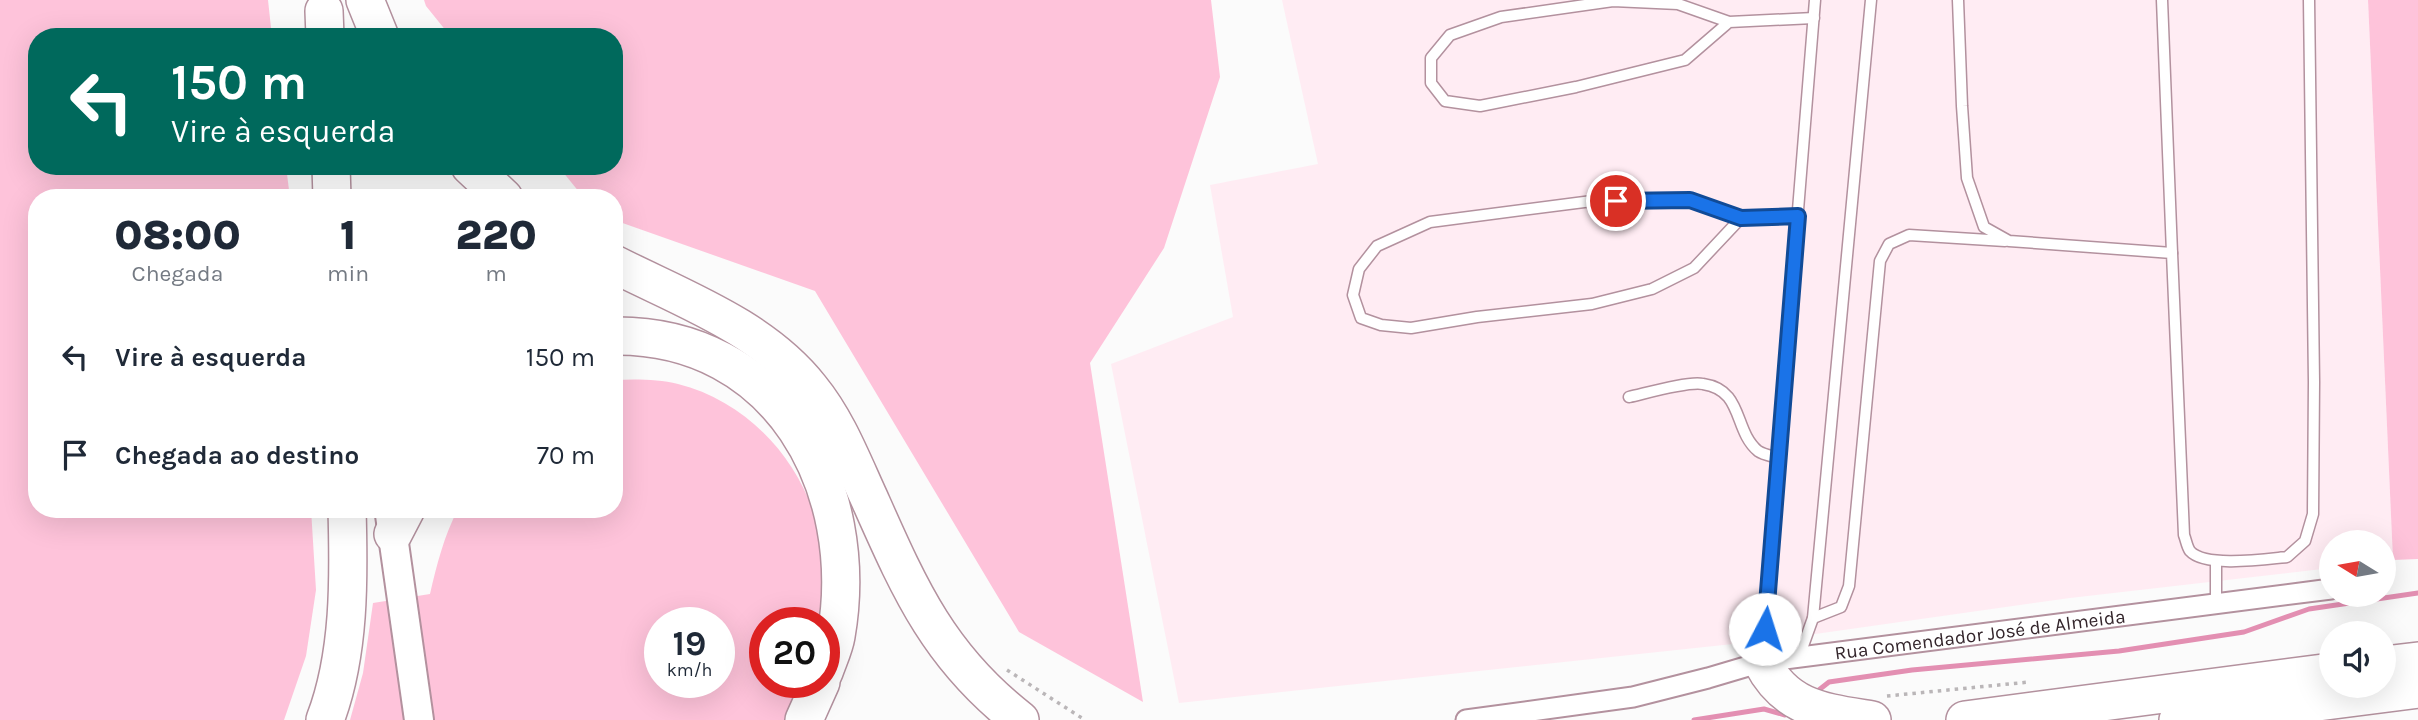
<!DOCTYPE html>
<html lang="pt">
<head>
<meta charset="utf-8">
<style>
  body { margin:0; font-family:Karla,sans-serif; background:#f6f6f7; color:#1f2937; height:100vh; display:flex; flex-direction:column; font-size:26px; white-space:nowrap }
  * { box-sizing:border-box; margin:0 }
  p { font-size:23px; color:#747a83 }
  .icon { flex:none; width:38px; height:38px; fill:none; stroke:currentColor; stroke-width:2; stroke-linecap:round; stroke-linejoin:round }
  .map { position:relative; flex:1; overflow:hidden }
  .drawer { position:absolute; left:28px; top:189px; width:595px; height:329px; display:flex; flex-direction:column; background:#fff; border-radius:28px; box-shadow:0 7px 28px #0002 }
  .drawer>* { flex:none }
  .top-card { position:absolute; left:28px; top:28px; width:595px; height:147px; border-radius:28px; box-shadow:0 7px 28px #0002; background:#00695c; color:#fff; overflow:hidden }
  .needle { width:46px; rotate:281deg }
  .buttons { position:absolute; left:2319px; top:530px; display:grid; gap:14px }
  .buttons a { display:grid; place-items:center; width:77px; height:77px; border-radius:50%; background:#fff; box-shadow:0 7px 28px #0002; font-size:35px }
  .speed { position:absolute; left:644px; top:607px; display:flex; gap:14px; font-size:35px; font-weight:700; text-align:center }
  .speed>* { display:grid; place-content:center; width:91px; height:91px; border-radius:50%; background:#fff; box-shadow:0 7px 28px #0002; line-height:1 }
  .speed small { font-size:18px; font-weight:400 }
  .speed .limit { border:10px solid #d22; background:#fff; color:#111 }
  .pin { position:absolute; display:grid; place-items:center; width:60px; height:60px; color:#fff; margin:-30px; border:4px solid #fff; border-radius:50%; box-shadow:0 2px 7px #0007 }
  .me { position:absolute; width:77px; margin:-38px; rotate:5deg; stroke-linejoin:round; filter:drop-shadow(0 0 5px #0008) }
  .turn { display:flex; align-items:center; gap:24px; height:147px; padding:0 28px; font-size:32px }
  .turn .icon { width:91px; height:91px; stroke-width:2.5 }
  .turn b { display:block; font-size:49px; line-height:60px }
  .eta { display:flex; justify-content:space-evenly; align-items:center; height:119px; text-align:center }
  .eta b { font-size:42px; font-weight:800; line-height:49px }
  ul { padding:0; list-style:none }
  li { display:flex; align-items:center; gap:21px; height:98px; padding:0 28px }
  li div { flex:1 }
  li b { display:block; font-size:26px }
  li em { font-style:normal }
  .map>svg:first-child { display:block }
  .built { fill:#ffecf3 }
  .green { fill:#fec3da; fill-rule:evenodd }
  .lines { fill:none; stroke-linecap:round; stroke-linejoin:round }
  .stream { stroke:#e38fb2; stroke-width:5 }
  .lane-casing { stroke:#b3919e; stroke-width:13 }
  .street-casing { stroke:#b3919e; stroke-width:23 }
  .secondary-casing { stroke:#b3919e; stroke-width:32 }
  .highway-casing { stroke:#b3919e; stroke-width:40 }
  .path { stroke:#bab6b8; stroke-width:3.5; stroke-dasharray:3.5 5; stroke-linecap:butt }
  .lane { stroke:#fff; stroke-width:10 }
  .street { stroke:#fff; stroke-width:19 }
  .secondary { stroke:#fff; stroke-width:28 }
  .highway { stroke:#fff; stroke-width:37 }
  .route-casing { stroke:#114b97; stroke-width:18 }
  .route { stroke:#1a73e8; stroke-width:12 }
  .labels { text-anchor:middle; stroke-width:7; stroke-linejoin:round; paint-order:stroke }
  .street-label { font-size:19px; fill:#33252b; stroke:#fbfbfb }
</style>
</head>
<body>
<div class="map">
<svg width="2418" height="720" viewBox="0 0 2418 720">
  <rect width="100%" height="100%" fill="#fbfbfb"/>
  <path class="built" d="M1282,0H2368L2393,560L2384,561V542H2331V568L2070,598L1780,639L1179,703L1111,364L1233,317L1210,185L1318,164Z"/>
  <g class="green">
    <path d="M0,0H268L272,37H37V166H286L290,198H37V509H311L316,590L306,656L284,720H0Z"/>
    <path d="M424,0H1211L1220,77L1164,248L1090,363L1143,702L1019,632L815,291L614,220V198H584L558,166H614V37H451L426,6Z"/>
    <path d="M2368,0H2418V559L2393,560Z"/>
    <path d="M614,380C635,379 658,379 678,384C750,402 806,465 820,537C825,565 823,595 821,623H765V682L806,683L789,720H350L363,673L373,603L430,594C437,564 444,536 458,509H614ZM660,623H719V682H660Z"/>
  </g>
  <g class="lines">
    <g class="stream">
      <path d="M1815,693L1829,682L1912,670L2119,651L2244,632L2309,609L2418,593"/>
      <path d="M1694,720L1764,709L1785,715L1789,711"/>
    </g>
    <defs>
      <g id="lane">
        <path d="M1958,0L1962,106L1967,178L1984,227L2009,241L2172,253L2184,535C2186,540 2187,547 2190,551C2205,568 2266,559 2287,557L2305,541L2313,514L2314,382L2309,0"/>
        <path d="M2162,0L2172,253"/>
        <path d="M1729,22L1685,60L1576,87L1480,106L1445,101L1431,83V58L1450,35L1501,17L1613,1L1678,4L1729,22L1814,18"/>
        <path d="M1741,218L1694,268L1652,289L1592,304L1477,317L1411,328L1381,325L1361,318L1353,295L1359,269L1377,246L1430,222L1592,201L1690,200L1741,218L1798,216"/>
        <path d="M1629,397C1647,393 1688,381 1703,384C1744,390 1733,430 1758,451C1764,455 1772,456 1778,458"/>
        <path d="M2216,604V561"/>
        <path d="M1813,618L1841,607L1849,586L1880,261L1889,244L1909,235L2005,241"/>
        <path d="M1762,655L1815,0"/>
        <path d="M1799,657L1813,618L1871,0"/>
      </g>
      <g id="street">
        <path id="s1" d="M1466,720L1633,697L1708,678L1762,662L2331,589"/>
      </g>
      <path id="secondary" d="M390,515L419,720"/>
      <g id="highway">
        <path d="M365,0L380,37"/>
        <path d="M324,11L325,37"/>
        <path d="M331,166L332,198"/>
        <path d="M470,166L504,198"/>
        <path d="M614,264C681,298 762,327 810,388C837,421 852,461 870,500C910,590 939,657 1020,720"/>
        <path d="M614,336C779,334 862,487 836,636C834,648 828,660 824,672"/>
        <path d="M393,534L406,509"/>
        <path d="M1762,662C1786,709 1823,712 1872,720"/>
        <path d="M2384,665L2418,661"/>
        <path d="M325,720C350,655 349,578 347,509"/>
        <path d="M804,720L821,682"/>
        <path d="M1965,720L2331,672"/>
        <path d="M2178,720L2418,689"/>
      </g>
    </defs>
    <use href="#lane" class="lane-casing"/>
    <use href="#street" class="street-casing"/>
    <use href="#secondary" class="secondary-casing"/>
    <use href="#highway" class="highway-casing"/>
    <g class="path">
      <path d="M1007,670L1085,720"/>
      <path d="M1887,696L2029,682"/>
    </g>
    <use href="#lane" class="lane"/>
    <use href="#street" class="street"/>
    <use href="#secondary" class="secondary"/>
    <use href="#highway" class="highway"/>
  </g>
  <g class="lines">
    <defs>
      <path id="route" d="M1616,201L1690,200L1741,218L1798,216L1765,629"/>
    </defs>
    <use href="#route" class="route-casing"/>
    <use href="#route" class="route"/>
  </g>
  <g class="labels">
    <g class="street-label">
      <text dy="7" stroke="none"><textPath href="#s1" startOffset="522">Rua Comendador José de Almeida</textPath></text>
    </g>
  </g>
</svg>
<div class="buttons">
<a><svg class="needle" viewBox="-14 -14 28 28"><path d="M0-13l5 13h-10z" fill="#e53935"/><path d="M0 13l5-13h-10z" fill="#747a83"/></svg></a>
<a><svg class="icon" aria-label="sound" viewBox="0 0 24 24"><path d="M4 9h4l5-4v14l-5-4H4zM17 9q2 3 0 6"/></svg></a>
</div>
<div class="speed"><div>19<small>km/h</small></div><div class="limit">20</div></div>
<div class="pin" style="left:1616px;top:201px;background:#d93025"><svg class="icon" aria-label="arrive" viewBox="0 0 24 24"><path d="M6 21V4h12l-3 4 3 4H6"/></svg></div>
<svg class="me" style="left:1765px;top:629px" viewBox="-20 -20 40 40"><circle r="19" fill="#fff"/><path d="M0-13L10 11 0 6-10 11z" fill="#1a73e8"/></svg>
<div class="top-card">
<div class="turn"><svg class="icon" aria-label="left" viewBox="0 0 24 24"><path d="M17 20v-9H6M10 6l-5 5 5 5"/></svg><div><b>150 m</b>Vire à esquerda</div></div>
</div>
<section class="drawer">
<div class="eta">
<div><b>08:00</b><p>Chegada</p></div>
<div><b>1</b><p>min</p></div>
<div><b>220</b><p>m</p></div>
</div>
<ul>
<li><svg class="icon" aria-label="left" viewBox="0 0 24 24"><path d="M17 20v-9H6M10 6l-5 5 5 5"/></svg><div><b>Vire à esquerda</b></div><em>150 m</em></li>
<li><svg class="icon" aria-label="arrive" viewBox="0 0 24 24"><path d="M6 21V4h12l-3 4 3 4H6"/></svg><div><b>Chegada ao destino</b></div><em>70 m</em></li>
</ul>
</section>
</div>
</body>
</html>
